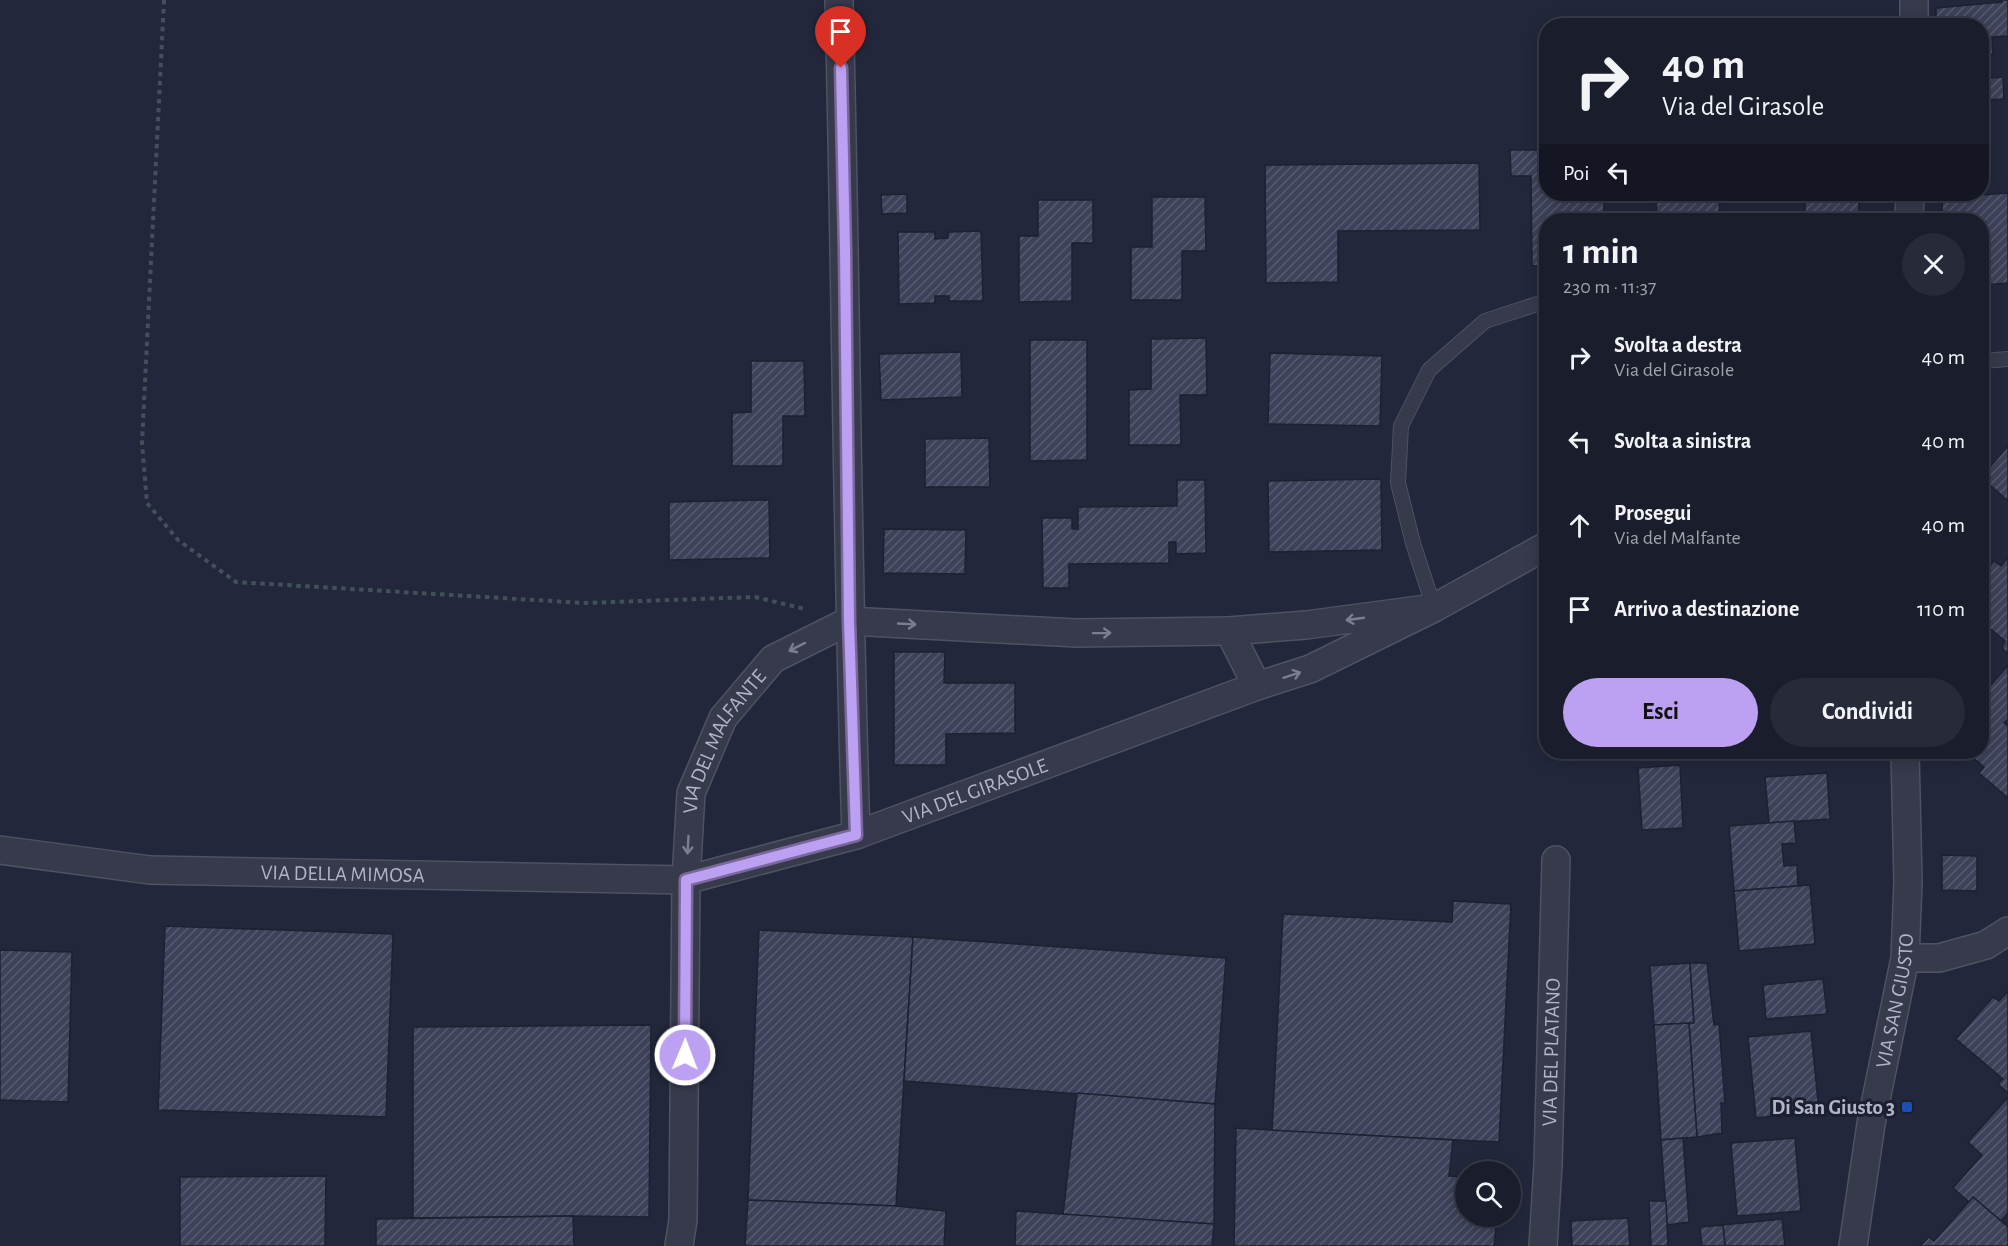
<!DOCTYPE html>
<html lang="it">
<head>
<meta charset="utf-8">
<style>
  body { margin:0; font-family:"Alegreya Sans",sans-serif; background:#272a38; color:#f1f3f6; height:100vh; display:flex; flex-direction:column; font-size:22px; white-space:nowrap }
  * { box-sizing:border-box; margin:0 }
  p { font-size:20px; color:#9fa2a9 }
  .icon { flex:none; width:33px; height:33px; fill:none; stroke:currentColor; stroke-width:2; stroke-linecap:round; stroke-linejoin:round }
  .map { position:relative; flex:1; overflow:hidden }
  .sheet { position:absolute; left:1539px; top:213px; width:450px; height:546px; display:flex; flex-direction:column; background:#1a1d2c; border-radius:24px; box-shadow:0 3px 15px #0003,0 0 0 2px #383b48 }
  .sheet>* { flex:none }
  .top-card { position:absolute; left:1539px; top:18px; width:450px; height:183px; border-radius:24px; box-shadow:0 3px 15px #0003,0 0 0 2px #383b48; background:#1a1d2c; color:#f1f3f6; overflow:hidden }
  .controls { position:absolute; left:1455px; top:1161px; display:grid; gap:12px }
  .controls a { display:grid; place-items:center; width:66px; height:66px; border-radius:50%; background:#1a1d2c; box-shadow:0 3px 15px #0003,0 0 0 2px #383b48; font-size:30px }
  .pin { position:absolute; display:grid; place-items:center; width:51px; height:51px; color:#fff; margin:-62px -26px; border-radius:50% 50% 50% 0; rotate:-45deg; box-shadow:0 0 6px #0007 }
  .pin .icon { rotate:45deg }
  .me { position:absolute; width:66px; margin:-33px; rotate:1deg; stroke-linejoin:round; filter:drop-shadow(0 0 4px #0008) }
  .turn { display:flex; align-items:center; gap:21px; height:126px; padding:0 24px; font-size:27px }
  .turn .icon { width:78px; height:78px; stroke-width:2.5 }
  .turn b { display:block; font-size:42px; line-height:51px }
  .then { display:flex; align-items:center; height:57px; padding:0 24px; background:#0003; gap:12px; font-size:22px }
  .round { display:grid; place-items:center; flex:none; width:63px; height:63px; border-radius:32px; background:#272a38 }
  .headline { display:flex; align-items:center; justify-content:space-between; height:102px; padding:0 24px }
  h1 { font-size:36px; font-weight:700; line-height:45px }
  .button { display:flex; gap:12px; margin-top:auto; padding:12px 24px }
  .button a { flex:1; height:69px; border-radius:36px; background:#bca0f2; color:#111; font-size:24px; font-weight:700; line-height:69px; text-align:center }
  .button a+a { background:#272a38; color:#f1f3f6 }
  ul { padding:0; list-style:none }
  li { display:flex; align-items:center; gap:18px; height:84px; padding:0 24px }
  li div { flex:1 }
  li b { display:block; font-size:22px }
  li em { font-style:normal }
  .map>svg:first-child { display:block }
  .building { fill:url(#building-hatch); stroke:#1d2132; stroke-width:1.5 }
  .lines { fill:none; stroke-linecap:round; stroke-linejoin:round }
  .service-casing { stroke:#4e5263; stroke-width:16 }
  .minor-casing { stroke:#4e5263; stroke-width:30 }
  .path { stroke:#425159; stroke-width:4; stroke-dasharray:4.5 4.5; stroke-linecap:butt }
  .service { stroke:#363a4b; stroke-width:14 }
  .minor { stroke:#363a4b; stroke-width:27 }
  .oneway { stroke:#7a7e8f }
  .route-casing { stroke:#7a689d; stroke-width:15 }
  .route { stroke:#bca0f2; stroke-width:10 }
  .transit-dot { fill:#1a4fb4; stroke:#1c1f30; stroke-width:2 }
  .labels { text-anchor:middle; stroke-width:6; stroke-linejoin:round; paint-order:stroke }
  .street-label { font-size:21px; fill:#b1b5c7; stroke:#1c1f30 }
  .poi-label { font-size:21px; font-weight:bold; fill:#b1b5c7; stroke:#1c1f30; text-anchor:end }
</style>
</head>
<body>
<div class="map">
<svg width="2008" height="1246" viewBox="0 0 2008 1246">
  <defs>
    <pattern id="building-hatch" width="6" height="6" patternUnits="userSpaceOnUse" patternTransform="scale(1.5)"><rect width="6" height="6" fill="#3d4159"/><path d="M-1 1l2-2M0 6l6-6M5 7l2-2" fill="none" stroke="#575a6f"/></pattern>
  </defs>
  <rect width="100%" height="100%" fill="#23273b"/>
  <g class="building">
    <path d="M2002,0H2008V36L1992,37L1993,54L1982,56V26H1936V8L2002,2Z"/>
    <path d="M2003,77L2004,99L1988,100L1991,178H1982V79Z"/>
    <path d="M1510,150H1546V194H1604V220H1546V265L1532,266L1531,176H1511Z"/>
    <path d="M1479,163L1480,230L1338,231V282L1266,283L1265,165Z"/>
    <path d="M2008,193V283L1982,285V220H1941L1943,198Z"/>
    <path d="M907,194V213L882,214L881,195Z"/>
    <path d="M1656,194H1720L1719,220H1657Z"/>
    <path d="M1805,194H1864L1863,199L1805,197Z"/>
    <path d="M1152,197H1205L1206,251H1182V300H1131V247H1152Z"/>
    <path d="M1805,197L1859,199V220H1798L1797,214H1805Z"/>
    <path d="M1038,200H1093V243H1072V301L1019,302V236H1038Z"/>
    <path d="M981,231L983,301H949V296H935V303L899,304L898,232H935V239L948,238V232Z"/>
    <path d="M1206,338L1207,395H1180L1181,445H1129V390L1151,389V339Z"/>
    <path d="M1030,340H1087V460L1030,461Z"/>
    <path d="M961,352L962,397L881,400L879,354Z"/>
    <path d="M1270,353L1382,356L1380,426L1268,424Z"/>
    <path d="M751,361H804L805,416H783V466H732V413L751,412Z"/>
    <path d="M989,438L990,487H925V439Z"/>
    <path d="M2008,446V501L1982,478V476Z"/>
    <path d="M1381,479L1382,550L1269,552L1268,481Z"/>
    <path d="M1177,480H1205L1206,553L1176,554V542H1169V563L1069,564V588H1043L1042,518H1072V529H1078V507L1177,506Z"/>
    <path d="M769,500L770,558L669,560V502Z"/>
    <path d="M884,529L966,530L965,574L883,573Z"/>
    <path d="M2008,557V654L2002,648L2005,641L1982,622V576L1994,561L2001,566Z"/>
    <path d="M894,652H945L944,683H1015V733L946,734V765H894Z"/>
    <path d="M2008,665V719L2004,723L2008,726V798L1979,773L1984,767L1966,752H1982V695Z"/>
    <path d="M1680,765L1683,828L1642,830L1638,768Z"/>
    <path d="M1827,773L1830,819L1769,823L1765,777Z"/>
    <path d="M1794,821L1796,843L1782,844L1784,866L1797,865L1798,886L1734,891L1729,826Z"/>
    <path d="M1942,855L1977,856V891L1942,890Z"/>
    <path d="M1810,885L1815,944L1739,951L1734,891Z"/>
    <path d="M1453,901L1511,904L1499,1142L1272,1131L1283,914L1452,922Z"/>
    <path d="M165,926L393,934L386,1117L158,1110Z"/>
    <path d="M759,930L913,937L896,1206L748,1200Z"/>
    <path d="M913,937L1226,958L1215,1104L904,1081Z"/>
    <path d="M0,950L72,952L68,1102L0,1100Z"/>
    <path d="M1690,963L1694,1023L1654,1025L1650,966Z"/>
    <path d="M1690,963H1707L1714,1025L1719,1024L1725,1103H1721L1722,1133L1697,1137L1689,1023H1694Z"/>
    <path d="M1823,979L1827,1014L1766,1019L1763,985Z"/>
    <path d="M2008,991V1093L1998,1084L2003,1079L1956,1039L1993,997L1999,1001Z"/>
    <path d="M1689,1023L1697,1137L1661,1140L1654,1025Z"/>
    <path d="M651,1025L649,1217L573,1216L413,1218V1027Z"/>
    <path d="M1811,1031L1819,1111L1756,1118L1748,1037Z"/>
    <path d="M1077,1093L1215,1104L1214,1224L1063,1215Z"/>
    <path d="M2008,1097V1213L2001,1221L1973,1197L1969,1202L1953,1188L1982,1155L1968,1142Z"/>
    <path d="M1236,1128L1453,1140L1449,1176L1466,1177V1216H1497L1494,1246H1234Z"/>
    <path d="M1683,1138L1689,1222L1667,1225L1661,1140Z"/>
    <path d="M1795,1138L1801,1211L1737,1216L1731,1143Z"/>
    <path d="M326,1176L325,1246H180V1177Z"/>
    <path d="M1973,1197L2008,1227V1246H1920L1929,1237L1934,1241Z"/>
    <path d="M748,1200L896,1206L946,1211L944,1246H745Z"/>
    <path d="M1649,1201H1666L1668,1246H1651Z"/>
    <path d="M1016,1211L1214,1224L1212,1246H1015Z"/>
    <path d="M573,1216L574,1246H376V1219Z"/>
    <path d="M1628,1218L1630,1246H1572L1571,1221Z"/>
    <path d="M1782,1219L1785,1246H1725L1723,1225Z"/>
    <path d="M1723,1225L1725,1246H1702L1700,1227Z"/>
  </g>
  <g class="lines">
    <defs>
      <g id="service">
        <path d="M1982,361L2008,359"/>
        <path d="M1434,608L1413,543L1398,483L1401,426L1429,370L1485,321L1537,304H1546"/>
      </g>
      <g id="minor">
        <path d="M839,0C846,278 847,557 856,835"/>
        <path d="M1914,26V0"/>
        <path d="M1909,220L1910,194"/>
        <path d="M1434,608L1306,625L1229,631L1257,686L1310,669L1434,608L1546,546"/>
        <path d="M849,621L1076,633L1229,631"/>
        <path id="s1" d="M0,850L150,870L686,880L856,835L1257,686"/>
        <path d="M1905,958H1939L1986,945L2008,931"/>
        <path id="s2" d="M679,1246L683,1220L686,880L691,793L723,718L773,659L849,621"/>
        <path id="s3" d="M1543,1246L1548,1165L1556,860"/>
        <path id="s4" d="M1853,1246L1871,1124L1905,958L1908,882L1905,752"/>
      </g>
    </defs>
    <use href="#service" class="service-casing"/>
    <use href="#minor" class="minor-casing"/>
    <path class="path" d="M164,0L142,443L147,503L178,540L236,582L584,603L755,597L805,609"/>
    <use href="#service" class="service"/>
    <use href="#minor" class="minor"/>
  </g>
  <defs><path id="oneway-shaft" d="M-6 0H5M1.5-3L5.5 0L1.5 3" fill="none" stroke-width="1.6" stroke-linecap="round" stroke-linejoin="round" transform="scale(1.5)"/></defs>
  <g class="oneway">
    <use href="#oneway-shaft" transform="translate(1355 619) rotate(172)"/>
    <use href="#oneway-shaft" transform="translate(907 624) rotate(3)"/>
    <use href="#oneway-shaft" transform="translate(1102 633) rotate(-1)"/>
    <use href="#oneway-shaft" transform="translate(797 647) rotate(153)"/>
    <use href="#oneway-shaft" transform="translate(1292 675) rotate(-18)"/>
    <use href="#oneway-shaft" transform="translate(688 845) rotate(93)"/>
  </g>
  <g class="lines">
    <defs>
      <path id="route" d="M685,1055L686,880L856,835L849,621L845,249L841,68"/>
    </defs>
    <use href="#route" class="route-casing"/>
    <use href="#route" class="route"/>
  </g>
  <rect class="transit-dot" x="1901" y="1101" width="12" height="12" rx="3"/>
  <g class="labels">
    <g class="street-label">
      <text dy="7" stroke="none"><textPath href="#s2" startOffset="514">VIA DEL MALFANTE</textPath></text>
      <text dy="7" stroke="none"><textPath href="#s1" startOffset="990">VIA DEL GIRASOLE</textPath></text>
      <text dy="7" stroke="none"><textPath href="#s1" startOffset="344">VIA DELLA MIMOSA</textPath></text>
      <text dy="7" stroke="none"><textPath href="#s4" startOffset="249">VIA SAN GIUSTO</textPath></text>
      <text dy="7" stroke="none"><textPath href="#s3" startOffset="194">VIA DEL PLATANO</textPath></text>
    </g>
    <g class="poi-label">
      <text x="1895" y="1114">Di San Giusto 3</text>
    </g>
  </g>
</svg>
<div class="controls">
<a><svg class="icon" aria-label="search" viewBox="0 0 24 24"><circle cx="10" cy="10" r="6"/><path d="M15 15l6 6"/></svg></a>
</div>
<div class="pin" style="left:841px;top:68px;background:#d93025"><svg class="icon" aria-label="arrive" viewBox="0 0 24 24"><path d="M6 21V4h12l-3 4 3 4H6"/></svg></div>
<svg class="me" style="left:685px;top:1055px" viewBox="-20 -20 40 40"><circle r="17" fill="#bca0f2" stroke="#fff" stroke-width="3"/><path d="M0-11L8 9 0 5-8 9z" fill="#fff"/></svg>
<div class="top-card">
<div class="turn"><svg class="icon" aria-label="right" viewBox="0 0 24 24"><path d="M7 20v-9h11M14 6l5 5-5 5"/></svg><div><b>40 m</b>Via del Girasole</div></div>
<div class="then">Poi<svg class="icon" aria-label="left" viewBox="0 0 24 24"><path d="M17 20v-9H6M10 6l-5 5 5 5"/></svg></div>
</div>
<section class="sheet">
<div class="headline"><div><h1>1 min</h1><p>230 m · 11:37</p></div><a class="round"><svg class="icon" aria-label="close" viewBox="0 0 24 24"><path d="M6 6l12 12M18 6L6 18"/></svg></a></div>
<ul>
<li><svg class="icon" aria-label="right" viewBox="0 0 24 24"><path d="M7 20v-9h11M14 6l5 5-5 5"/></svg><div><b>Svolta a destra</b><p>Via del Girasole</p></div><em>40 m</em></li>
<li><svg class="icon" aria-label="left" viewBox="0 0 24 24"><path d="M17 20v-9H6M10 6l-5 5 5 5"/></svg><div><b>Svolta a sinistra</b></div><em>40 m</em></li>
<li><svg class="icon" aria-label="ahead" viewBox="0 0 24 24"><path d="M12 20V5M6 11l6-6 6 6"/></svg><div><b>Prosegui</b><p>Via del Malfante</p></div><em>40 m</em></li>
<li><svg class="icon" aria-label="arrive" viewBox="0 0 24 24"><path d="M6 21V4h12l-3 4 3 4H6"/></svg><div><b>Arrivo a destinazione</b></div><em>110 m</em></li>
</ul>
<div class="button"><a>Esci</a><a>Condividi</a></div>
</section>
</div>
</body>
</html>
